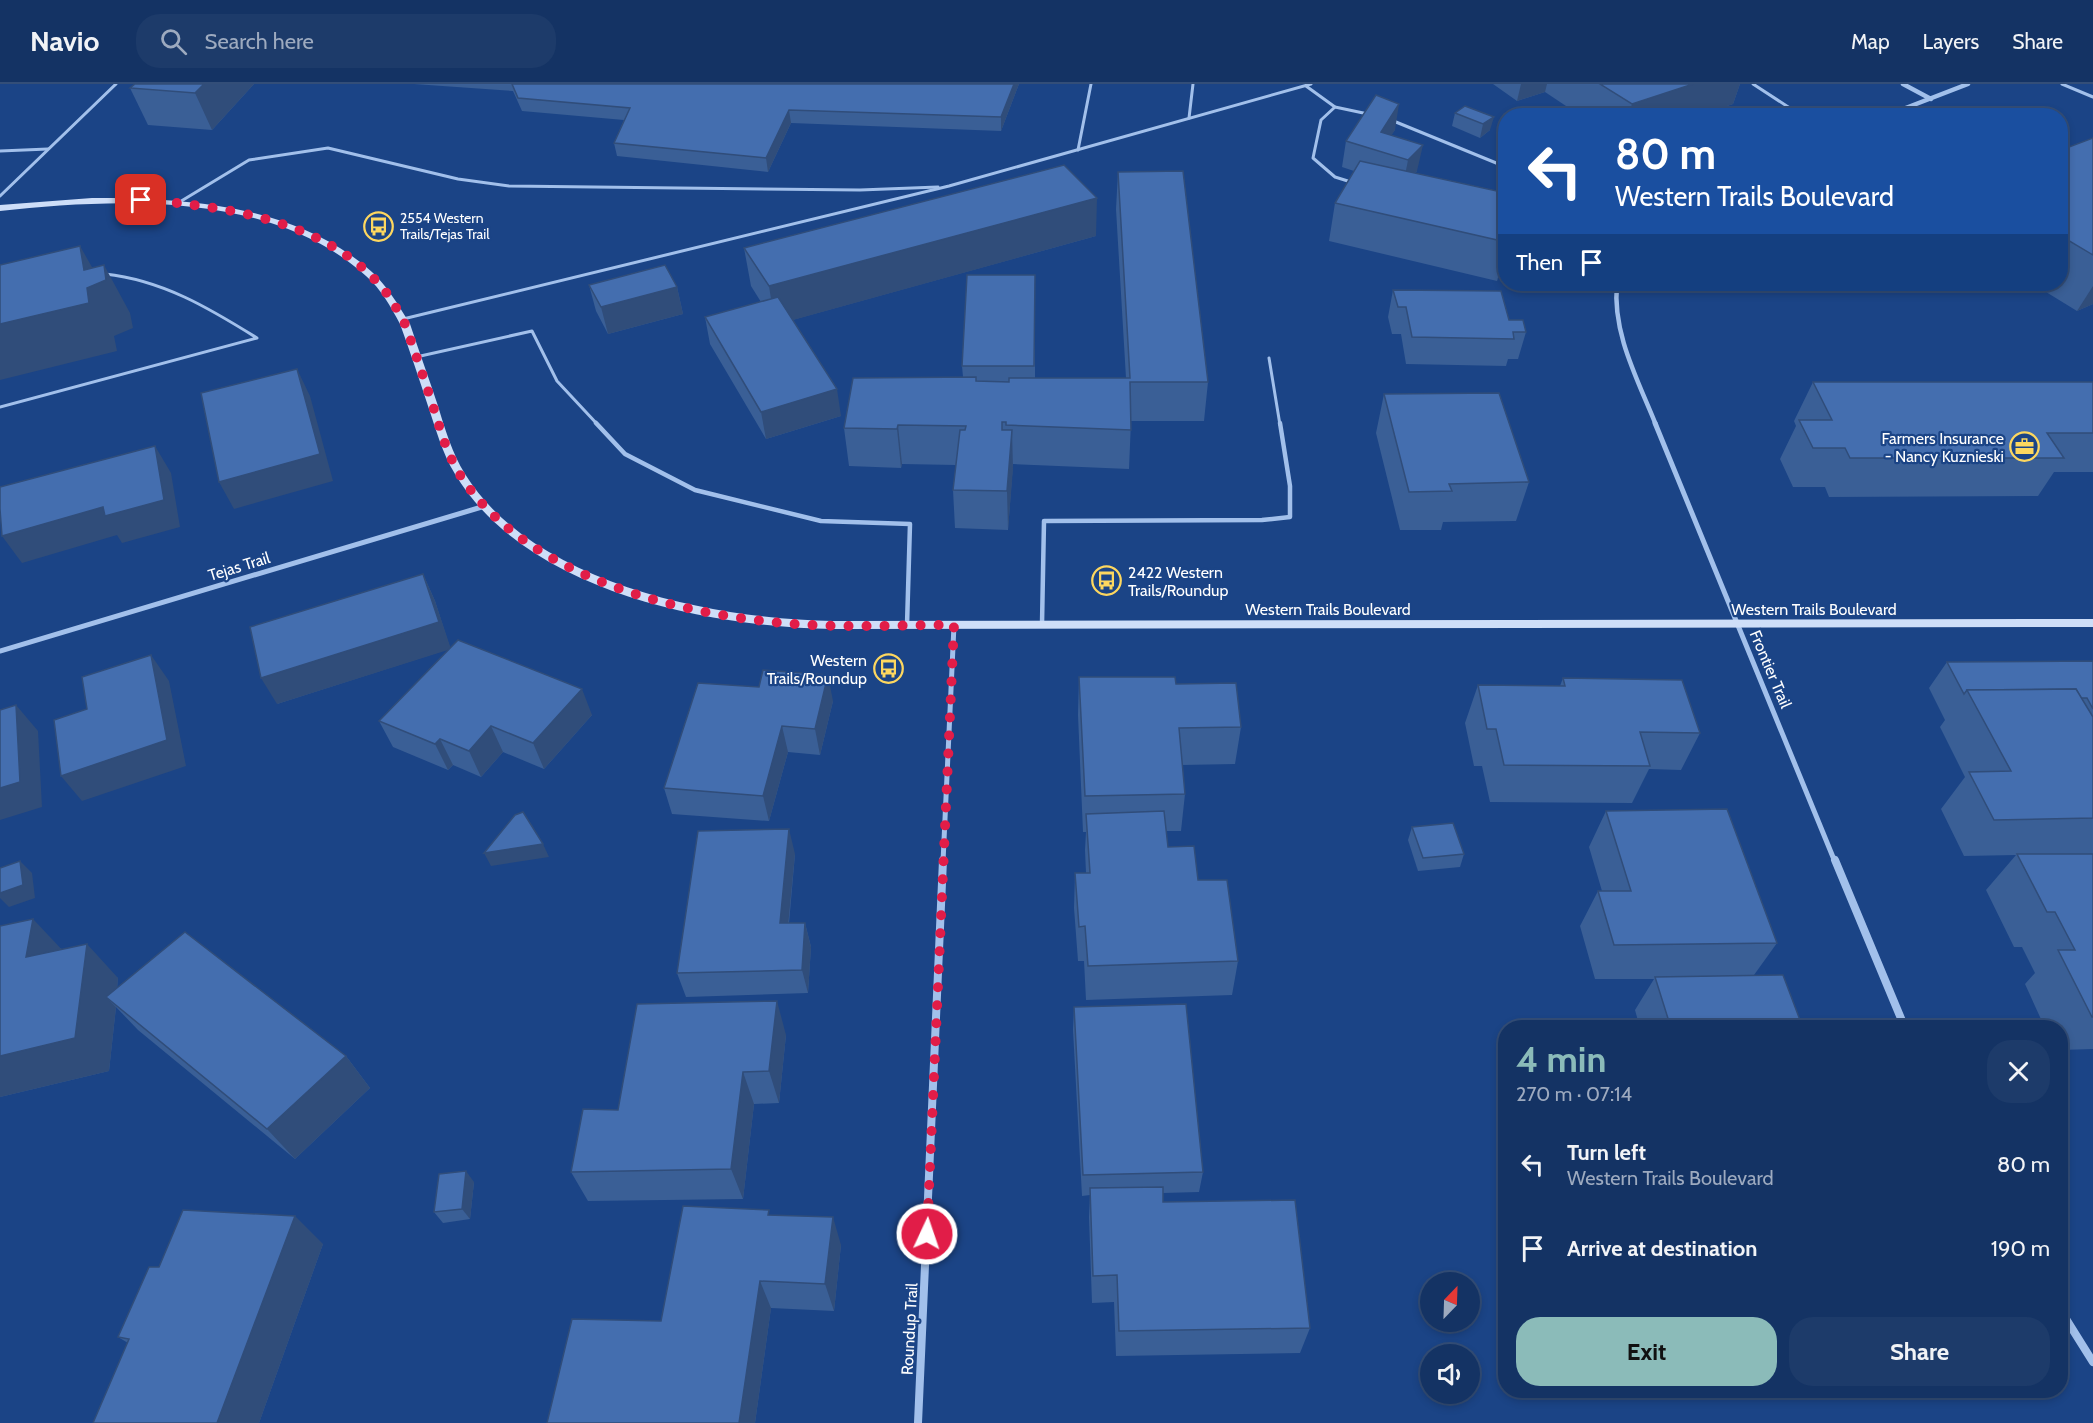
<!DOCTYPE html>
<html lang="en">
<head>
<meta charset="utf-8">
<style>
  body { margin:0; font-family:Cabin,sans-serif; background:#1d3b6a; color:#f1f3f6; height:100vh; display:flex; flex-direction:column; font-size:22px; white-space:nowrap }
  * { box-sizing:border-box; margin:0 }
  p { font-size:20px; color:#9daabf }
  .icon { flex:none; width:33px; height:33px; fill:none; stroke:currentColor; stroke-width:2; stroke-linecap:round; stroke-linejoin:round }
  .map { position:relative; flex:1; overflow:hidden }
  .sheet { position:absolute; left:1498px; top:936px; width:570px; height:378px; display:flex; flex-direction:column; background:#143364; border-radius:24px; box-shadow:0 3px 9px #0003,0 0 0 2px #334e78 }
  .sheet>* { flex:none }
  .guide { position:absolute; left:1498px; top:24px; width:570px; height:183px; border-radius:24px; box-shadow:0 3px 9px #0003,0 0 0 2px #334e78; background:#1a4fa0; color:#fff; overflow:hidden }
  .needle { width:39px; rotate:23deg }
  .controls { position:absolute; left:1420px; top:1188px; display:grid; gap:12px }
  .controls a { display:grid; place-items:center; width:60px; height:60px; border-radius:50%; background:#143364; box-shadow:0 3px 9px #0003,0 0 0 2px #334e78; font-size:30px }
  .pin { position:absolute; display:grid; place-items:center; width:51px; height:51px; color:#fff; margin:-26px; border-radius:12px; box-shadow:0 3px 9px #0006 }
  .me { position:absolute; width:66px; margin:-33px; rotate:3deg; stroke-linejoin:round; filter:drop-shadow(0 0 4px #0008) }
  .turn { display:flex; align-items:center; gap:21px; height:126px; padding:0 18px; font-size:27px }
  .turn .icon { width:78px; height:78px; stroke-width:2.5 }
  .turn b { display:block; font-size:42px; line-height:51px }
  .then { display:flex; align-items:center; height:57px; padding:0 18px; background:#0003; gap:12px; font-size:22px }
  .round { display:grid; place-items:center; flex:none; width:63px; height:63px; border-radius:24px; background:#1d3b6a }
  .summary { display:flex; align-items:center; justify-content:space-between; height:102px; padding:0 18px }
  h1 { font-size:36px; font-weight:700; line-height:45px; color:#8bbbb9 }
  .action { display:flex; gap:12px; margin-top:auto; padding:12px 18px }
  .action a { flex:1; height:69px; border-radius:24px; background:#8bbbb9; color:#111; font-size:24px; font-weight:700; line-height:69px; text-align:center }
  .action a+a { background:#1d3b6a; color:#f1f3f6 }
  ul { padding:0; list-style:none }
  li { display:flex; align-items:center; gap:18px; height:84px; padding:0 18px }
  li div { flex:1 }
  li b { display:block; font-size:22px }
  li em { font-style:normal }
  header { display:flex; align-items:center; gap:36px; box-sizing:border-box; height:84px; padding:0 30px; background:#143364; border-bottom:2px solid #334e78 }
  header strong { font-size:28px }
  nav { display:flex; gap:33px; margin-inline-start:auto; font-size:21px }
  .search { width:420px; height:54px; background:#1d3b6a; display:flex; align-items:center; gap:15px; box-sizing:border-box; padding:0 21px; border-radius:24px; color:#9daabf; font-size:22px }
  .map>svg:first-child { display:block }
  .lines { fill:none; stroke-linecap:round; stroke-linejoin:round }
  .lane-far1 { stroke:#a2c0eb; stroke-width:3 }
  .lane { stroke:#a2c0eb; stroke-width:4.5 }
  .street-far2 { stroke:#a2c0eb; stroke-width:4.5 }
  .street-far1 { stroke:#a2c0eb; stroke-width:5 }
  .street { stroke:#a2c0eb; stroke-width:8 }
  .secondary { fill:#cedef8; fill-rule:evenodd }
  .wall { fill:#3a5f96 }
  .shaded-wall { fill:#304d7a }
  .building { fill:#446eaf; stroke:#304d7a; stroke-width:1.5 }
  .route { stroke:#e11d48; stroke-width:10; stroke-dasharray:0 18 }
  .labels { text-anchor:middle; stroke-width:4.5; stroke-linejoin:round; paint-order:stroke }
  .far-poi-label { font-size:14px; fill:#fff; stroke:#1b4486; text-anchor:start }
  .poi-label { font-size:16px; fill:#fff; stroke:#1b4486; text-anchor:end }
  .street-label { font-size:16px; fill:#fff; stroke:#1b4486 }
</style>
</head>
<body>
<header>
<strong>Navio</strong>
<div class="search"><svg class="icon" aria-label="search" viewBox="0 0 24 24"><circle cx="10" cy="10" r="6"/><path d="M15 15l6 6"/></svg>Search here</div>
<nav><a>Map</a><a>Layers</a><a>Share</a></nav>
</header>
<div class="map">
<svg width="2093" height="1339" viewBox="0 0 2093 1339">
  <rect width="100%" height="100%" fill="#1b4486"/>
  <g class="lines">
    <g class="lane-far1">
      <path d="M1753,0L1802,32"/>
      <path d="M2062,0L2093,13"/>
      <path d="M1306,2L1335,23L1368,30"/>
      <path d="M1335,23L1321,36L1313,74L1335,93L1351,98"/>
      <path d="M1189,34L1193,0"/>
      <path d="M1391,36L1506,83"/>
      <path d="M1078,66L1091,0"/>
      <path d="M0,67L48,65"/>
      <path d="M0,112L116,0"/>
      <path d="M178,119L249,76L328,64L458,95L509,102L860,106L938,103"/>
      <path d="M403,235L949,102L1311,0"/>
      <path d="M416,273L532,247L557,297L598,341"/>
      <path d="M1269,274L1280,341"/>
      <path d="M0,323L257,254C209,224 162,196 105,190"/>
    </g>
    <g class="lane">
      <path d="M596,339L625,370L695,406L821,437L910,440L907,541"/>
      <path d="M1042,540L1044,437L1262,436L1290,433V402L1280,339"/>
    </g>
    <g class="street-far2">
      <path d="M1903,0L1931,15"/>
      <path d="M1885,32L1968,0"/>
      <path d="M1617,200C1612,249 1638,296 1656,341"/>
    </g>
    <g class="street-far1">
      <path d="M1655,339L1835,778"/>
      <path d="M0,567L485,422"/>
      <path d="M943,778L954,541"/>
    </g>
    <g class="street">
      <path d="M1835,776L1905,944"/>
      <path d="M2061,1227L2093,1278"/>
      <path d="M918,1339L943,776"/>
    </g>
    <path class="secondary" d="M92,114C188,114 297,121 372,188C388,203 399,222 410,240C419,267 429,295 438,322C445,345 452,369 465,390C533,500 713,535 833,537L2093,535V543L833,545C707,543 525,507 455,390C442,369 436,345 428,322C419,295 410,267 400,240C391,223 381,205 366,192C272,107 118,114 0,127V121Z"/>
  </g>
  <g class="wall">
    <path d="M254,0L212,46L148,41L130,4Z"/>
    <path d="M414,0H1019L1001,47L791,39L768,88L617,72L614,59L624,36L522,27L513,7Z"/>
    <path d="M1493,0H1740L1733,20L1697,32H1581L1545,8L1517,17Z"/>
    <path d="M1465,22L1490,46L1480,54L1452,42L1455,29Z"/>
    <path d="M1395,46L1391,51L1417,87L1415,89L1506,109V176L1497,197L1329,157L1335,119L1354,87L1342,83L1346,57Z"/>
    <path d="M2093,54V220L2077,227L2033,200H2061V66Z"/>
    <path d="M1118,88L1208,298L1204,337H1131L1129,385L1013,380L1008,446L955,444L953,406L956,381L902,380L901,384L849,382L844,344L963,293L962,282L1035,191V294H1126L1116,125Z"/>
    <path d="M1096,152L792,236L841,332L766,355L710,260L705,233L761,218L751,202L744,164Z"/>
    <path d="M589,201L677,203L683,230L608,250L596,227Z"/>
    <path d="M1393,206L1509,236L1526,248L1518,275H1508L1506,282L1406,280L1401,250H1392L1388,233Z"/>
    <path d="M1813,298H2093V388H2054L2038,412L1829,413L1825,403H1793L1780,375L1796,342L1794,337Z"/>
    <path d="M1384,310L1529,398L1516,437L1443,438L1441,446H1400L1376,349Z"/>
    <path d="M423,490L435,517L450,564L592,631L544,685L503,668L481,693L453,681L448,686L393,663L379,637L449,565L277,620Z"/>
    <path d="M2093,577V965L2061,966V944H2045L2025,900L2035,889L2022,863H2014L1986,806L2016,771L1964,772L1941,725L1965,693L1940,643L1945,636L1929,604L1947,578Z"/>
    <path d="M1079,593L1176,600L1241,643L1235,680L1182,681L1185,710L1181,747H1166L1168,763L1198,796L1238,877L1232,911L1086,916L1084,877H1078L1074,824L1075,789H1086L1085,766L1086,748H1083L1078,631Z"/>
    <path d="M1563,594L1700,649L1681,686L1649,685L1632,719L1490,718L1482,682H1474L1465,639L1478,601L1560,602Z"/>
    <path d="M698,599L833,617L820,671L788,668L769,737L672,730L664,704Z"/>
    <path d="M1606,727L1777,859L1754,891L1803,944H1640L1635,926L1654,895H1595L1580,842L1598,807H1602L1589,763Z"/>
    <path d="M1412,743L1464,770L1460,783L1418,787L1408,756Z"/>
    <path d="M795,770L789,839H805L811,863L808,909L686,913L677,889Z"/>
    <path d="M0,842L62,865L118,894L117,904L346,972L370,1004L295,1075L138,946L116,923L109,987L0,1013Z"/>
    <path d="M1074,923L1203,1088L1199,1108L1163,1109V1118L1310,1244L1300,1269L1116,1272L1114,1218L1092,1219L1089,1133L1090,1111L1082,1112L1073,946Z"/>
    <path d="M786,951L779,1019L754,1020L743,1115L588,1117L571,1088L618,1026Z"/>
    <path d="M474,1098L470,1135L443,1139L434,1128Z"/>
    <path d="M771,1131L841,1161L834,1227L771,1224L755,1339H547L661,1237Z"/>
    <path d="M323,1160L259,1339H93L128,1259L118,1253L159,1183Z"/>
    <path d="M1697,1306H1837L1698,1311Z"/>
  </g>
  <g class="shaded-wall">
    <path d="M204,0H254L212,46L195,9Z"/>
    <path d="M1014,0H1019L1001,47V33Z"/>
    <path d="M1521,0H1547L1545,8L1517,17Z"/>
    <path d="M1693,0H1740L1733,20L1697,32H1628L1632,20Z"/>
    <path d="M1399,20L1395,46L1380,68L1381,48Z"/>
    <path d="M789,26L791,39L768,88L766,74Z"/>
    <path d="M1494,33L1490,46L1480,54L1483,40Z"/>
    <path d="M1423,61L1417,87L1403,102L1408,76Z"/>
    <path d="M1097,114L1096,152L775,241L769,202Z"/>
    <path d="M80,162L101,199L104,181L130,229L133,244L114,252L117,267L0,296V240L84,186Z"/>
    <path d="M1506,163V176L1497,197Z"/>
    <path d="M2093,202V220L2077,227Z"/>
    <path d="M677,203L683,230L608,250L601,223Z"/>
    <path d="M297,285L310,312L333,397L234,425L219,398Z"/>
    <path d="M837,305L841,332L766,355L761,328Z"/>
    <path d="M898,341L902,380L901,384L897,345Z"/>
    <path d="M1012,346L1013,385L1008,446L1007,407Z"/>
    <path d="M155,362L171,389L180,443L122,459L117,451L22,479L2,452Z"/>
    <path d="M423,490L435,517L451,565L277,620L261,594Z"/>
    <path d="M151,571L169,597L186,682L82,717L61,692Z"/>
    <path d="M828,591L833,617L820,671L815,645Z"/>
    <path d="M582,605L592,631L544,685L533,659Z"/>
    <path d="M16,621L38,647L42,723L0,736V704Z"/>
    <path d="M491,642L503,668L481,693L469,667Z"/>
    <path d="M782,642L788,668L769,737L763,712Z"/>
    <path d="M440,655L453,681L448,686L435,660Z"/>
    <path d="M789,745L795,770L786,863L780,839Z"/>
    <path d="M543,760L549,773L491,782L484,769Z"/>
    <path d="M20,777L32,789L35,814L9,823L0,814V809Z"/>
    <path d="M33,835L66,870L26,873Z"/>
    <path d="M805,839L811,863L808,909L802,886Z"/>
    <path d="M87,860L118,894L116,921L106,913L116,923L109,987L0,1013V972Z"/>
    <path d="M777,917L786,951L779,1019L769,987Z"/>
    <path d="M346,972L370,1004L295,1075L267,1045Z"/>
    <path d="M743,988L754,1020L743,1115L731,1085Z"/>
    <path d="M466,1087L474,1098L470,1135L462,1125Z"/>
    <path d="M295,1132L323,1160L259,1339H217Z"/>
    <path d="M833,1133L841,1161L834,1227L825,1200Z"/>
    <path d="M760,1197L771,1224L755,1339H739Z"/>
  </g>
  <g class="building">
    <path d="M135,0H204L195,9L130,4Z"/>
    <path d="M512,0H1014L1001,33L789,26L766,74L614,59L630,24L518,14Z"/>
    <path d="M1600,0H1693L1632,20Z"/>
    <path d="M1376,11L1399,20L1381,48L1423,61L1408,76L1346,57Z"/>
    <path d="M1465,22L1494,33L1483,40L1455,29Z"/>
    <path d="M2093,54V171L2061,152V66Z"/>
    <path d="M1360,77L1506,109V158L1335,119Z"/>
    <path d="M1064,81L1097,114L769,202L744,164Z"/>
    <path d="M1183,87L1208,298H1130L1131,346L1006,341V338H1002V346H1012L1007,407L953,406L960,346H965L966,342L898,341L897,345L844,344L853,294L976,293V297L1009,298V294H1130L1118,88Z"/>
    <path d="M80,162L84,186L104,181L106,196L87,204L89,219L0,240V181Z"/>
    <path d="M665,181L677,203L601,223L589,201Z"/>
    <path d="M967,191H1035L1034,282H962Z"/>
    <path d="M1393,206L1501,207L1509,236H1523L1526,248H1513L1514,255L1412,253L1406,223H1398Z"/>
    <path d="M778,213L837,305L761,328L705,233Z"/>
    <path d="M297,285L320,370L219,398L201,309Z"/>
    <path d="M1813,298H2093V349H2047L2064,374H1850L1845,364H1813L1799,336H1832Z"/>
    <path d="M1499,309L1529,398L1449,400L1452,407L1409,408L1384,310Z"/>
    <path d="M155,362L164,416L105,432L103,423L2,452L0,425V403Z"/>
    <path d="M423,490L439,538L261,594L250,543Z"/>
    <path d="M458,556L582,605L533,659L491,642L469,667L440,655L435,660L379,637Z"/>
    <path d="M151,571L167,656L61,692L54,636L87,625L82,593Z"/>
    <path d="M2093,577V625L2087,614H2081L2076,605L1967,606L1964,610L1947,578Z"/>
    <path d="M763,586L828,591L815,645L782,642L763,712L664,704L698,599L759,603Z"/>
    <path d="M1079,593H1175L1176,600L1236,599L1241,643L1179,644L1185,710L1085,712Z"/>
    <path d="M1563,594L1682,596L1700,649L1640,648L1650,682L1504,681L1496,645H1487L1478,601L1565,602Z"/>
    <path d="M2076,605L2093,633V734L1994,736L1969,688L2011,687L1967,606Z"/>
    <path d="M16,621L20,698L0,704V626Z"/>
    <path d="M1727,725L1777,859L1614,861L1598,807H1631L1606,727Z"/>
    <path d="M1164,727L1168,763L1194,762L1198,796H1227L1238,877L1088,882L1085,842L1079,843L1075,789H1090L1086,730Z"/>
    <path d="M523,728L543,760L484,769L515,731Z"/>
    <path d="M1453,739L1464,770L1423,774L1412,743Z"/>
    <path d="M789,745L780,839H805L802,886L677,889L698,747Z"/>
    <path d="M2017,770H2093V933H2092L2058,866H2075L2055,828H2047Z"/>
    <path d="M20,777L23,801L0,809V784Z"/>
    <path d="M33,835L26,873L87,860L75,954L0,972V842Z"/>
    <path d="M185,848L346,972L267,1045L106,913Z"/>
    <path d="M1783,891L1803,944H1671L1655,893Z"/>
    <path d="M777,917L769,987L743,988L731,1085L571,1088L583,1025L618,1026L637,920Z"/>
    <path d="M1186,920L1203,1088L1083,1091L1074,923Z"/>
    <path d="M466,1087L462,1125L434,1128L439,1090Z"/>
    <path d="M1163,1103V1118L1295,1116L1310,1244L1119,1247L1117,1191L1093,1192L1090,1104Z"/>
    <path d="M683,1122L769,1126L768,1131L833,1133L825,1200L760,1197L739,1339H547L572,1235L661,1237Z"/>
    <path d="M183,1126L295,1132L217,1339H93L129,1255L118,1253L149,1183H159Z"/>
  </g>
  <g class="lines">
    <path class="route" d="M141,116C225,122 327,136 384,206C393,216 398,228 405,240C415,268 424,295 433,322C441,348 448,374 464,397C532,495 683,532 795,540C847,544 901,541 954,541L927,1150"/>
  </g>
  <defs>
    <symbol id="bus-ring" viewBox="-11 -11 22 22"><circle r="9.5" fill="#1b4486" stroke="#fdd75f" stroke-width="1.5"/><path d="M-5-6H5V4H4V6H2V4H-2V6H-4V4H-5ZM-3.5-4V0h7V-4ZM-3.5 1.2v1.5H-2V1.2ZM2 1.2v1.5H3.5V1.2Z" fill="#fdd75f"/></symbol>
    <symbol id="office-ring" viewBox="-11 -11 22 22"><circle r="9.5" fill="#1b4486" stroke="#fdd75f" stroke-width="1.5"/><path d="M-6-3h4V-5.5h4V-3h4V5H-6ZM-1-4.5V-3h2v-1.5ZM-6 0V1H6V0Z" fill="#fdd75f"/></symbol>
  </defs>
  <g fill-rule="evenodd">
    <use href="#bus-ring" x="362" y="126" width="33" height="33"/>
    <use href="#office-ring" x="2008" y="346" width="33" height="33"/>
    <use href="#bus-ring" x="1090" y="480" width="33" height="33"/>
    <use href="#bus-ring" x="872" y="568" width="33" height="33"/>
  </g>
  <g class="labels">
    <g class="far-poi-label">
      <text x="400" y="139">2554 Western<tspan x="400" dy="16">Trails/Tejas Trail</tspan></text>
    </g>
    <g class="poi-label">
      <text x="2004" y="360">Farmers Insurance<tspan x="2004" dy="18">- Nancy Kuznieski</tspan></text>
      <text x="1128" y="494" text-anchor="start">2422 Western<tspan x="1128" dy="18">Trails/Roundup</tspan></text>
      <text x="867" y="582">Western<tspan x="867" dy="18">Trails/Roundup</tspan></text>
    </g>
    <g class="street-label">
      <text transform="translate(239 482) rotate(-17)" y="6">Tejas Trail</text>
      <text x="1328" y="531">Western Trails Boulevard</text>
      <text x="1814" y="531">Western Trails Boulevard</text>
      <text transform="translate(1771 585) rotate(67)" y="6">Frontier Trail</text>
      <text transform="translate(909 1245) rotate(-87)" y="6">Roundup Trail</text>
    </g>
  </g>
</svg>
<div class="controls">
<a><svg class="needle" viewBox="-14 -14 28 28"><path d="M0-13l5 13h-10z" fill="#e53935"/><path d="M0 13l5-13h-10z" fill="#9daabf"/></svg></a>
<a><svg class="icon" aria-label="sound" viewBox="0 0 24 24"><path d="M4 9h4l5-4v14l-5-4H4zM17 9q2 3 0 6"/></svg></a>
</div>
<div class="pin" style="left:141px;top:116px;background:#d93025"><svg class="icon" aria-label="arrive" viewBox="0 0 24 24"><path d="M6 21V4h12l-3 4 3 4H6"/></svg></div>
<svg class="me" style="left:927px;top:1150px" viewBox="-20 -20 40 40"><circle r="17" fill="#e11d48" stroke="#fff" stroke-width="3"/><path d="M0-11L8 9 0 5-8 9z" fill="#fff"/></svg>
<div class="guide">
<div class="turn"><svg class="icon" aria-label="left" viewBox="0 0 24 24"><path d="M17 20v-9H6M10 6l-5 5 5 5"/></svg><div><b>80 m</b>Western Trails Boulevard</div></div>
<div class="then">Then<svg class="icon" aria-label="arrive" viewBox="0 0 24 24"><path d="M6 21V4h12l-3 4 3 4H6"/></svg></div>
</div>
<section class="sheet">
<div class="summary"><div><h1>4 min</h1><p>270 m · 07:14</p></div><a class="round"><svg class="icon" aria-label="close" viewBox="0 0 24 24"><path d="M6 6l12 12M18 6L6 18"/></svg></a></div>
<ul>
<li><svg class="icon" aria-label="left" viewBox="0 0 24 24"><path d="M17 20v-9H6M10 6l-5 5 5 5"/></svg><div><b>Turn left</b><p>Western Trails Boulevard</p></div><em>80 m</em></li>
<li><svg class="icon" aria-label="arrive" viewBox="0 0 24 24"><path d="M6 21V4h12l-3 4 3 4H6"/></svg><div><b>Arrive at destination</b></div><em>190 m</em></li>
</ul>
<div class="action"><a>Exit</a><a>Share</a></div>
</section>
</div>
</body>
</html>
